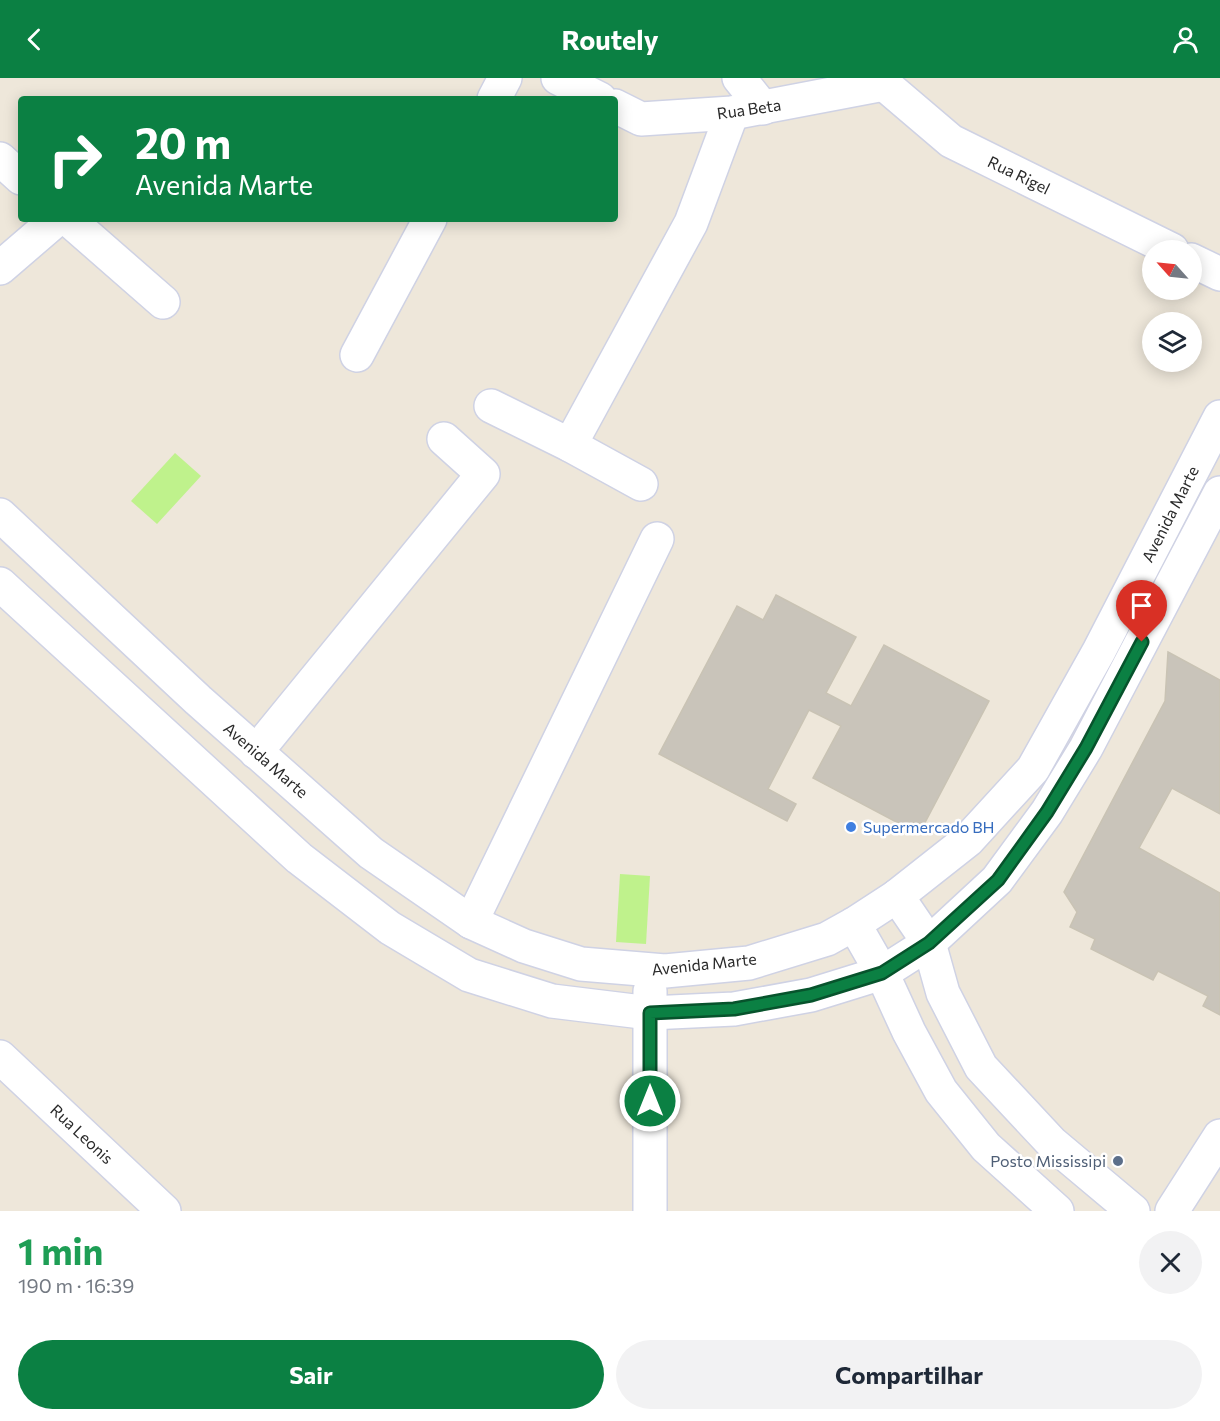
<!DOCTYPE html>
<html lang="pt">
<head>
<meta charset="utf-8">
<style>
  body { margin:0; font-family:Commissioner,sans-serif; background:#f2f2f3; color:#1f2937; height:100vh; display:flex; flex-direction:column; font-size:22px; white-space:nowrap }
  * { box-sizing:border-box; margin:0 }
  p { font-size:20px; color:#747a83 }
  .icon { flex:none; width:33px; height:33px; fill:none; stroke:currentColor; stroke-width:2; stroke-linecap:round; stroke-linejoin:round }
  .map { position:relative; height:1133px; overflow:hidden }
  .panel { display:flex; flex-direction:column; background:#fff; flex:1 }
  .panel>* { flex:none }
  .banner { position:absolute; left:18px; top:18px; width:600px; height:126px; border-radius:6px; box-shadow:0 3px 15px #0003; background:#0b8043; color:#fff; overflow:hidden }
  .needle { width:39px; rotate:297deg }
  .tools { position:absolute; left:1142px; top:162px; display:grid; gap:12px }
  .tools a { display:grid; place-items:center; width:60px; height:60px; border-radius:50%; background:#fff; box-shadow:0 3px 15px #0003; font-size:30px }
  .pin { position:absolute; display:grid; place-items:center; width:51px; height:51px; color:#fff; margin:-62px -26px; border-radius:50% 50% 50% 0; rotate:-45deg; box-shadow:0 0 6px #0007 }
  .pin .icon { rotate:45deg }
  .me { position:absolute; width:66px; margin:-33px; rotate:0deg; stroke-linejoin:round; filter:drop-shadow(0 0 4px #0008) }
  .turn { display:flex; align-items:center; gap:21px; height:126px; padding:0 18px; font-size:27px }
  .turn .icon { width:78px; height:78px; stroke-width:2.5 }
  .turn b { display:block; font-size:42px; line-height:51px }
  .round { display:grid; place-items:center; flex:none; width:63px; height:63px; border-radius:32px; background:#f2f2f3 }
  .overview { display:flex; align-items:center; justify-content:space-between; height:102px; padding:0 18px }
  h1 { font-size:36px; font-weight:700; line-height:45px; color:#1e9e55 }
  .action { display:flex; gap:12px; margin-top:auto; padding:12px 18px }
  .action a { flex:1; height:69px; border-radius:36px; background:#0b8043; color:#fff; font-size:24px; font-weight:700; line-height:69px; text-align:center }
  .action a+a { background:#f2f2f3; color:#1f2937 }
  header { display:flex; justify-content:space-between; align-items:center; height:78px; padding:0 18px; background:#0b8043; color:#fff; font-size:27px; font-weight:700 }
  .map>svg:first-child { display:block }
  .pitch { fill:#bff28c }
  .building { fill:#c9c4ba; stroke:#c9c3b4; stroke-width:1.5 }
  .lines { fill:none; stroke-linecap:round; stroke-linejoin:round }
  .minor-casing { stroke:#cfd2e4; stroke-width:36 }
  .minor { stroke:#fff; stroke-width:33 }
  .route-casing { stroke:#07532c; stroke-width:15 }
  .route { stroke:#0b8043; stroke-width:10 }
  .shop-dot { fill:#3f7fe0; stroke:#fff; stroke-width:2 }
  .service-dot { fill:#5c6f8a; stroke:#fff; stroke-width:2 }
  .labels { text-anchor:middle; stroke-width:5; stroke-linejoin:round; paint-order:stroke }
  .street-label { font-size:16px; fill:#2a2a2a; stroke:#fff }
  .shop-label { font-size:16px; fill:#366cbe; stroke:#fff; text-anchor:start }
  .service-label { font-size:16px; fill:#4e5e75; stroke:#fff; text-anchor:end }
</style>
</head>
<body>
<header><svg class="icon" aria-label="back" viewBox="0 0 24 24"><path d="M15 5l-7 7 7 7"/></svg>Routely<svg class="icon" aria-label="person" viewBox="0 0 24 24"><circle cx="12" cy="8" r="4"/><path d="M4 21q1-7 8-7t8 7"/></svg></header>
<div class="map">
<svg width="1220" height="1133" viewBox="0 0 1220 1133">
  <rect width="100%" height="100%" fill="#eee7da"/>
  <g class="pitch">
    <path d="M175,375L201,398L157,446L131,423Z"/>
    <path d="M620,796L650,798L646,866L616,864Z"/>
  </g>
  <g class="building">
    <path d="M776,517L856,559L826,615L851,628L884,567L989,623L919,756L813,700L841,648L809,632L768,711L796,726L787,743L659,676L737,528L763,542Z"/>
    <path d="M1168,574L1220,602V736L1172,710L1139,770L1220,815V937L1203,928L1208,918L1158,893L1153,902L1091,871L1095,861L1070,849L1077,834L1064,814L1165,623Z"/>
  </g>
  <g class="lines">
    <defs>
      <g id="minor">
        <path d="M558,0L600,21"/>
        <path d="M739,0L763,30"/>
        <path d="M881,0L884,6L951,63L1172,172"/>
        <path d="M494,21L505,0"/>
        <path d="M615,28L641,41L732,35L884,6"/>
        <path d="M0,81L21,100"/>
        <path d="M68,141L163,224"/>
        <path d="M1191,182L1220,196"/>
        <path d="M0,190L57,141"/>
        <path d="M357,277L430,141"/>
        <path d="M491,328L570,367L641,406"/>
        <path d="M570,367L691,145L732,35"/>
        <path d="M0,437L198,622L371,775L471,844L524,868L581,886L665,893L749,885L827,861L854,846L897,818L968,762L1033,691L1099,573L1220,339"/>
        <path d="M0,506L299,780L390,850L469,897L552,923L650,935L734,931L811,917L882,895L929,865L997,802L1047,734L1086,670L1220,415"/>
        <path d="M256,674L483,396L444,361"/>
        <path d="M897,818L929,865L943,915L981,989L1052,1065L1133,1133"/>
        <path d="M471,844L657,461"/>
        <path d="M854,846L882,895L909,954L941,1013L986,1069L1057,1133"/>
        <path d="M650,913V1133"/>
        <path d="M0,979L164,1133"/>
        <path d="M1172,1133L1220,1058"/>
      </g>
    </defs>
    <use href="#minor" class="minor-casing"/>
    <use href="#minor" class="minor"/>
  </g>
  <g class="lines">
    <defs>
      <path id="route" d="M650,1023V935L734,931L811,917L882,895L929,865L998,802L1047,734L1086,670L1142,564"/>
    </defs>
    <use href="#route" class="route-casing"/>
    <use href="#route" class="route"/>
  </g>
  <circle class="shop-dot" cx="851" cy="749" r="6"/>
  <circle class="service-dot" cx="1118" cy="1083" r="6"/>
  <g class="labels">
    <g class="street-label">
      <text transform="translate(749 31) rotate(-8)" y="6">Rua Beta</text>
      <text transform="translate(1019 97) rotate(26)" y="6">Rua Rigel</text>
      <text transform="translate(1170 436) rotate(-63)" y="6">Avenida Marte</text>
      <text transform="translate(266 682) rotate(41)" y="6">Avenida Marte</text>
      <text transform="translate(704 886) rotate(-6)" y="6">Avenida Marte</text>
      <text transform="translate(82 1056) rotate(43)" y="6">Rua Leonis</text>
    </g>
    <g class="shop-label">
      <text x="863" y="755">Supermercado BH</text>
    </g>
    <g class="service-label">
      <text x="1106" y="1089">Posto Mississipi</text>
    </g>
  </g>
</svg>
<div class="tools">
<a><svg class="needle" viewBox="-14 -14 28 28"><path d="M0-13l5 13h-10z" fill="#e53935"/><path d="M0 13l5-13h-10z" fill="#747a83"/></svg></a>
<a><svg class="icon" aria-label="layers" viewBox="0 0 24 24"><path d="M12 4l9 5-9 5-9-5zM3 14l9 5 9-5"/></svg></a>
</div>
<div class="pin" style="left:1142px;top:564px;background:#d93025"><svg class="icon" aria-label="arrive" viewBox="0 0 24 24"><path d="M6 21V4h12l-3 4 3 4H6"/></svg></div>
<svg class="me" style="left:650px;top:1023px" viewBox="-20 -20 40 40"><circle r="17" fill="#0b8043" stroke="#fff" stroke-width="3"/><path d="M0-11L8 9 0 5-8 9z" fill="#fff"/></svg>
<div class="banner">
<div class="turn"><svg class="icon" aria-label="right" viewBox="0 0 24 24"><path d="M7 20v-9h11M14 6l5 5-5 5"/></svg><div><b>20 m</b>Avenida Marte</div></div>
</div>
</div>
<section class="panel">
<div class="overview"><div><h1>1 min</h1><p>190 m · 16:39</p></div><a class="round"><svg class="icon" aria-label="close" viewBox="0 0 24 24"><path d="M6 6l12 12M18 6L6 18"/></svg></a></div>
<div class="action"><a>Sair</a><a>Compartilhar</a></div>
</section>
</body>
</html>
